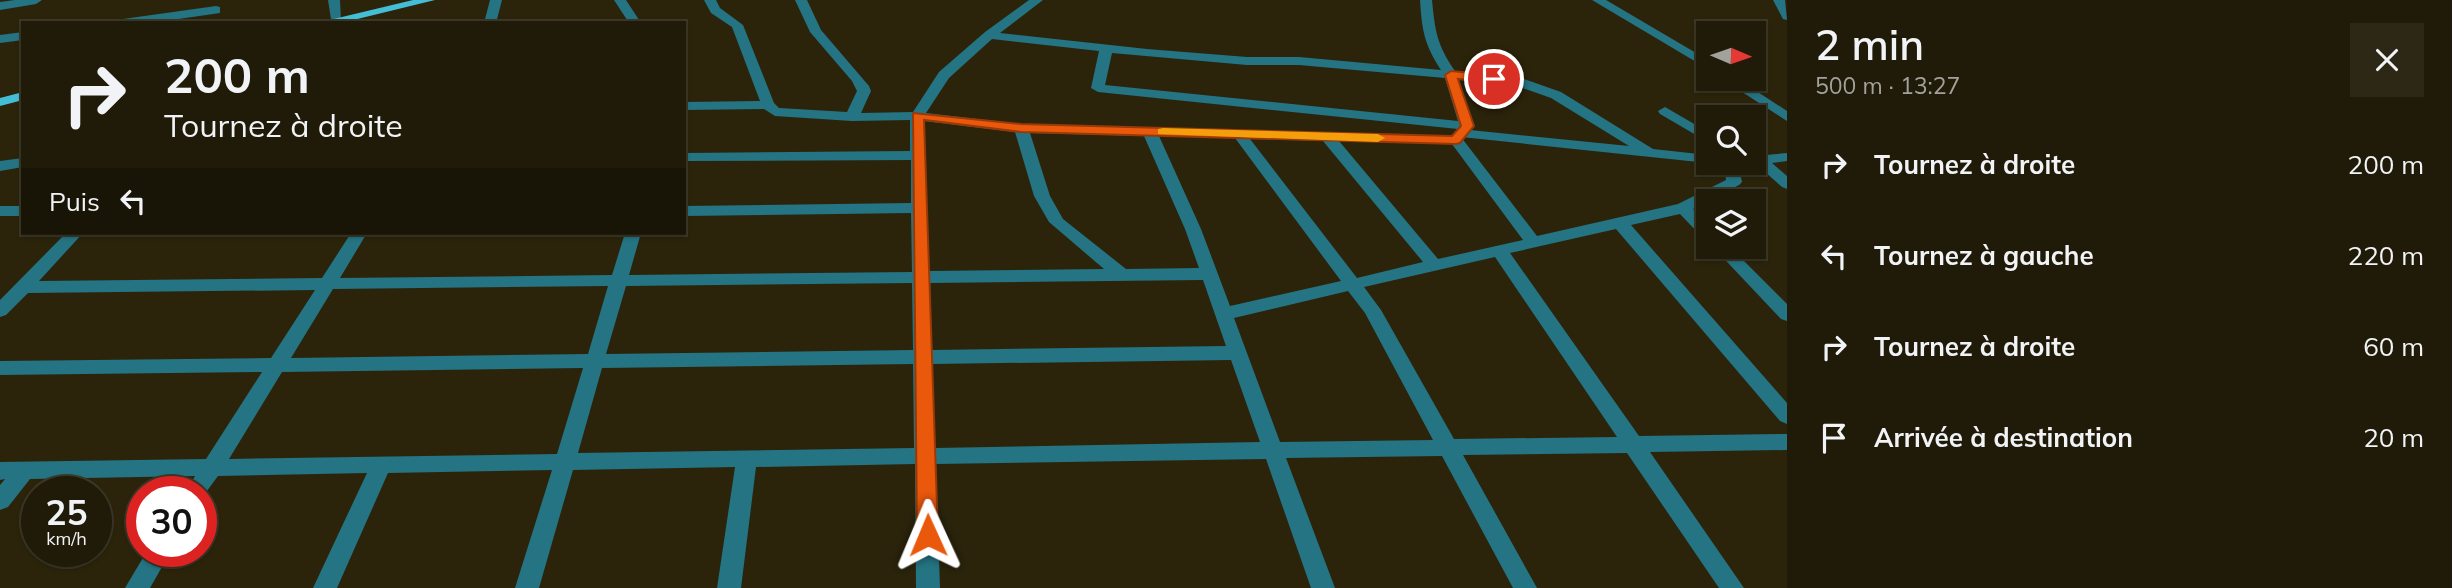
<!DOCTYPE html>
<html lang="fr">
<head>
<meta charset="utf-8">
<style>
  body { margin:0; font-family:Mulish,sans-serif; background:#2d2816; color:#f1f3f6; height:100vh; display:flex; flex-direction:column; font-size:26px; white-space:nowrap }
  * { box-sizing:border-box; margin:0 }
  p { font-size:23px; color:#a2a19c }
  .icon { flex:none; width:38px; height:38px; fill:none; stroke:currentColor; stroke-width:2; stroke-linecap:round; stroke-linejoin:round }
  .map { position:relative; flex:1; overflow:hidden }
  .drawer { display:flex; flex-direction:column; background:#201b08; width:665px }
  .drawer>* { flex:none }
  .guide { position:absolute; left:21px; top:21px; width:665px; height:214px; border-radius:0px; box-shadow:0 2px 5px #0004,0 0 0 2px #3d3929; background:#201b08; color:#f1f3f6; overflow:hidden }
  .needle { width:46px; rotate:92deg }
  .buttons { position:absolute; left:1696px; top:21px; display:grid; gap:14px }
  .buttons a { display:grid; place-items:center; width:70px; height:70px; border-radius:0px; background:#201b08; box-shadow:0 2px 5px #0004,0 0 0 2px #3d3929; font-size:35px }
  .speed { position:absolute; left:21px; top:476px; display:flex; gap:14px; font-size:35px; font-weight:700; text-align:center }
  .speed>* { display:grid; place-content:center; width:91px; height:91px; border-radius:50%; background:#201b08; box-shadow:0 2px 5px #0004,0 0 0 2px #3d3929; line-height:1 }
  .speed small { font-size:18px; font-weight:400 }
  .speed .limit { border:10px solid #d22; background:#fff; color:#111 }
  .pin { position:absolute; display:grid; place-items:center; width:60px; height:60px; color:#fff; margin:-30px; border:4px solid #fff; border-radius:50%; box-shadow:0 2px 7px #0007 }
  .me { position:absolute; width:77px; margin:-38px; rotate:359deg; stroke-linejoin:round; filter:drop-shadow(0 0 5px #0008) }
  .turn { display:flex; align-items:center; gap:24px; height:147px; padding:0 28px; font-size:32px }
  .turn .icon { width:91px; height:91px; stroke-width:2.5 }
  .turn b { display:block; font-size:49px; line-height:60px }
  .then { display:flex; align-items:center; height:66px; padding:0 28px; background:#0003; gap:14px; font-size:26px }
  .round { display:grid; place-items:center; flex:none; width:74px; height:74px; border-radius:0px; background:#2d2816 }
  .headline { display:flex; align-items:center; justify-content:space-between; height:119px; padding:0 28px }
  h1 { font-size:42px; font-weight:600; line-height:52px }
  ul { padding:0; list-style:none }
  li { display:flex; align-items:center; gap:21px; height:91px; padding:0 28px }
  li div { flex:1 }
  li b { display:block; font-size:26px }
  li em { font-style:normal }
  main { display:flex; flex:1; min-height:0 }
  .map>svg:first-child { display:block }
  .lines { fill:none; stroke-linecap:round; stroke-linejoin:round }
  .minor { fill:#247483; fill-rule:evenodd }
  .major { fill:#44bed6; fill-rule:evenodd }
  .route { fill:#ea580c; stroke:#983908; stroke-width:2 }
  .slow { fill:#f59e0b }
</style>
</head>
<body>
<main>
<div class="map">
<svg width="1787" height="588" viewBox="0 0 1787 588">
  <rect width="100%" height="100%" fill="#2b240b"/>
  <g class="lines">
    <g class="minor">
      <path d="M15,0H42L36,4L0,10V2Z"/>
      <path d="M328,0H340L341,22L331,19Z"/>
      <path d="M490,0H502L496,23H484Z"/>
      <path d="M614,0H626L641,23H629Z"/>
      <path d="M704,0H716L720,8L743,25L774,103L779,108L847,112L857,91L852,81L810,32L795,0H807L821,30L869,86L871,91L861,113L913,112L939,72L985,32L1029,0H1043L1000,33L1147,49L1247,57H1299L1441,70C1424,44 1422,30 1420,0H1432C1435,31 1437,45 1455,71L1521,78L1561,92L1653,149L1708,155V163H1711H1708L1461,137L1537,236L1678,204L1726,180L1724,163H1738L1742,182L1739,185L1693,209L1708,224V238L1702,237L1680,214L1631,225L1787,403V424L1780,421L1616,229L1510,253L1639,436L1787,434V450L1650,452L1744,588H1719L1627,453L1463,455L1537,588H1513L1442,456L1286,458L1335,588H1311L1266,459L936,464L940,588H916L915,464L756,467L741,588H717L735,467L573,470L539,588H515L552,470L388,473L337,588H313L367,473L218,476L201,499V492H186L195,476L30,479L8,507L0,510V485L5,479L0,480V462L206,459L262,372L0,375V361L271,358L315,290L28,293L6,315L0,317V300L66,233H83L39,281L322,278L351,233H367L340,278L612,275L625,233H641L629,275L912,272L911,213L684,216V206L911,203V160L684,161V153L910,151V120L852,121L775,116L764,109L684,110V102L760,101L732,27L711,13ZM992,39L1099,51L1091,88L1098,92L1458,129L1454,133L1456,136L1021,124L926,113L949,78ZM1112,53L1247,65H1299L1445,78L1458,121L1105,85ZM1459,80L1514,85L1551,98L1629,146L1470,130L1474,126ZM924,121L1015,132L1034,196L1049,222L1104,269L929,271ZM1030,133L1144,136L1185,229L1199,268L1126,269L1063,219L1050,196ZM1159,136L1235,138L1341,281L1230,306L1201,229ZM1250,139L1323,141L1423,262L1357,278ZM1339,141L1452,144L1523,240L1438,259ZM1495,257L1617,437L1454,439L1381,310L1364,287ZM1203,280L1226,346L932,350L930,283ZM912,283L913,350L606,354L626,286ZM608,286L588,354L291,358L333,289ZM1348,291L1365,313L1433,440L1280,442L1234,318ZM1231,360L1260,442L935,448L932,364ZM913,364L914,448L578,453L602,368ZM583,368L557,454L229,459L282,372Z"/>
      <path d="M1592,0H1606L1708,60V69Z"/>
      <path d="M1773,0H1785L1787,20L1783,19Z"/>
      <path d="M216,6L220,7V13L151,23H117L123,19Z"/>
      <path d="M23,32V40L0,43V35Z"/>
      <path d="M1722,79H1738L1787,111V121Z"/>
      <path d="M1665,107L1708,132V142L1660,114L1658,111Z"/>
      <path d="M1787,153V161L1772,163L1787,176V189L1782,187L1756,164L1748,163H1754V156Z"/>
      <path d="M23,158V167L0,171V161Z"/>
      <rect x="0" y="206" width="23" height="10"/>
      <path d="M1713,247H1730L1787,304V321L1781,319Z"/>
      <path d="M147,551H171L150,588H125Z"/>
    </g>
    <g class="major">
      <path d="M413,0H435L341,23H317Z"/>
      <path d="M23,92V100L0,106V98Z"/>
    </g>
  </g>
  <path class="route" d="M1451,71L1494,75L1501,79L1494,83L1458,79L1474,126L1460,143L1456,144L1021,132L924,120L938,535L935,541L928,544L920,541L917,535L913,113L1021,124L1452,136L1461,126L1445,75Z"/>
  <path class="slow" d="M1163,128L1378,134L1385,138L1378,142L1158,134V129Z"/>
</svg>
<div class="buttons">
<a><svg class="needle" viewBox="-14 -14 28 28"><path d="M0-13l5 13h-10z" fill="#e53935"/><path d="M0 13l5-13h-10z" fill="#a2a19c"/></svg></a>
<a><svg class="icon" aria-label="search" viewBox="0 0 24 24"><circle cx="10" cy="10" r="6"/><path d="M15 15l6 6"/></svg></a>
<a><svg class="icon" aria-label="layers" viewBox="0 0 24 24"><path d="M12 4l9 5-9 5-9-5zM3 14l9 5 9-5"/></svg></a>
</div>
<div class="speed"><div>25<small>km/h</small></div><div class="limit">30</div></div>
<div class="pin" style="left:1494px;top:79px;background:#d93025"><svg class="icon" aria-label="arrive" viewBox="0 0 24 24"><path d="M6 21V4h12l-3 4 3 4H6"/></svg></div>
<svg class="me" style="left:928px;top:535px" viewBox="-20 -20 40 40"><path d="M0-17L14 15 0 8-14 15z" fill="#ea580c" stroke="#fff" stroke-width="4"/></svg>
<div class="guide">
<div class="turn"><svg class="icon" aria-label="right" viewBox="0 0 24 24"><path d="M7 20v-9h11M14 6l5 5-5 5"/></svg><div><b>200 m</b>Tournez à droite</div></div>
<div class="then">Puis<svg class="icon" aria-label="left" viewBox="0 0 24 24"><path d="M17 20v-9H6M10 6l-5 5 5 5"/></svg></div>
</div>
</div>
<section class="drawer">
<div class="headline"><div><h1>2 min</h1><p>500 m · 13:27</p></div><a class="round"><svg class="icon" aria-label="close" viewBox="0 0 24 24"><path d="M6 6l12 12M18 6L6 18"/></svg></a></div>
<ul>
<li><svg class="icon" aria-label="right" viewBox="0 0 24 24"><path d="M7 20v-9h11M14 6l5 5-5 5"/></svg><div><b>Tournez à droite</b></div><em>200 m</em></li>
<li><svg class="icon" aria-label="left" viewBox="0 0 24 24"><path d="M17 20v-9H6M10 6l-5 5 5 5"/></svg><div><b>Tournez à gauche</b></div><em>220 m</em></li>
<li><svg class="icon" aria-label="right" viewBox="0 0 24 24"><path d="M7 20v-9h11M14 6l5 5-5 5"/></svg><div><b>Tournez à droite</b></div><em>60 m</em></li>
<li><svg class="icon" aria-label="arrive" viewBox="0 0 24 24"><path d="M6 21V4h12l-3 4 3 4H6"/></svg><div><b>Arrivée à destination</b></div><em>20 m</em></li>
</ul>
</section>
</main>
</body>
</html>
